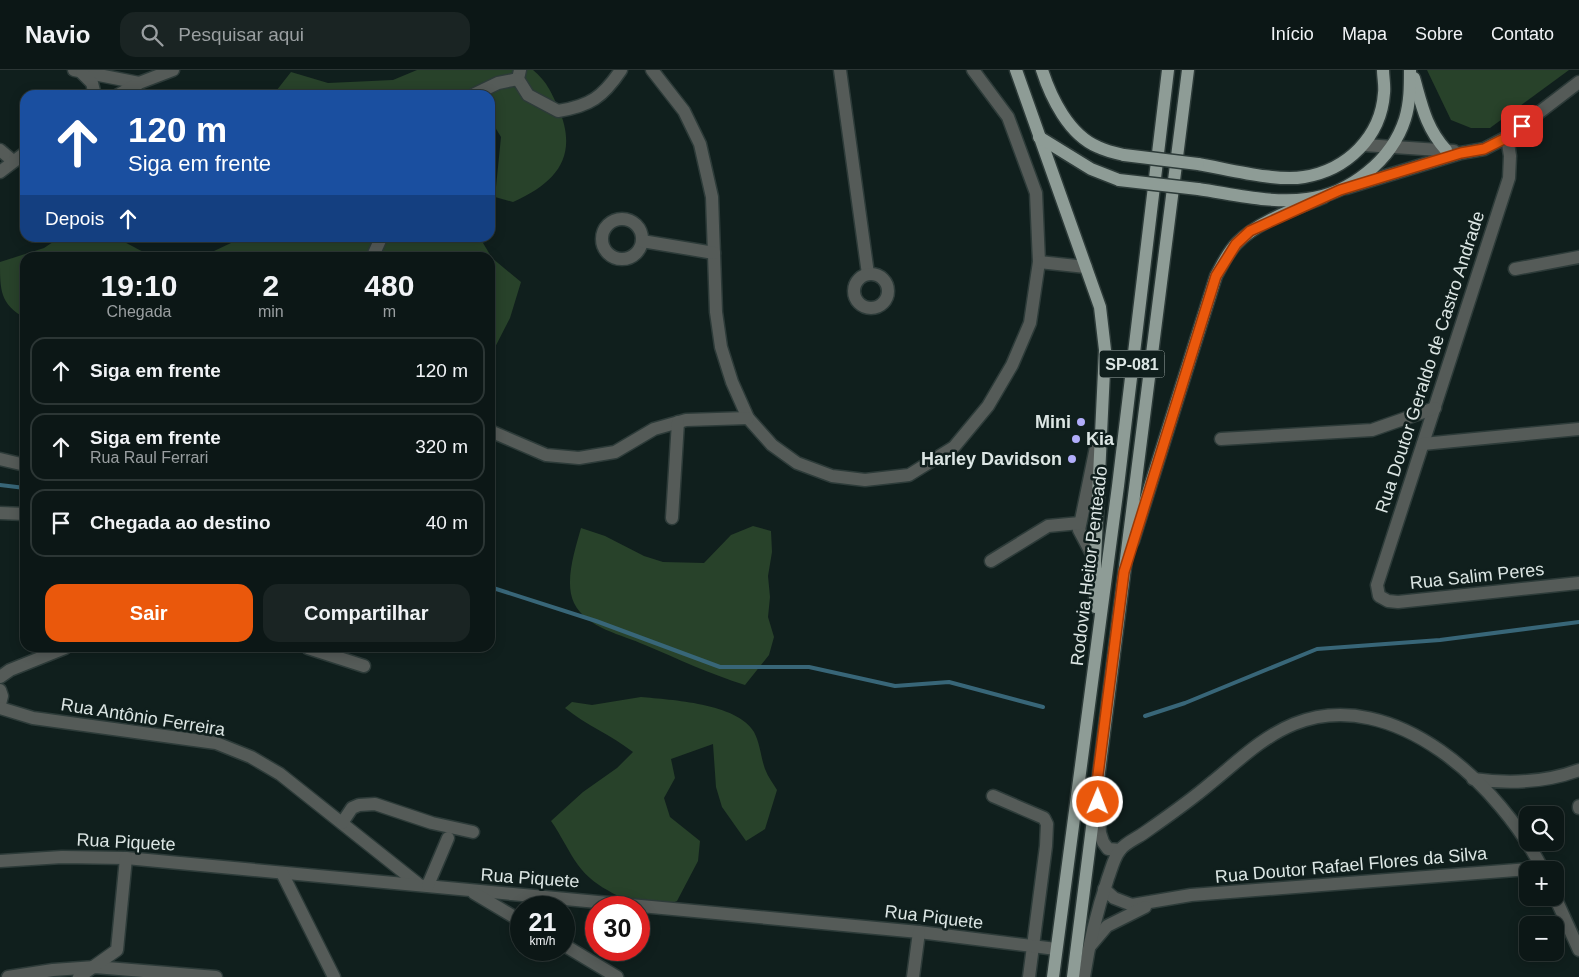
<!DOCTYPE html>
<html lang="pt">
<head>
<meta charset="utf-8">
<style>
  body { margin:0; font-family:Arial,sans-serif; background:#1a2423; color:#f1f3f6; height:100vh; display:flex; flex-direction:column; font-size:19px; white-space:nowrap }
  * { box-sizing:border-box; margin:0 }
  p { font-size:16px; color:#9a9fa1 }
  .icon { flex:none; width:28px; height:28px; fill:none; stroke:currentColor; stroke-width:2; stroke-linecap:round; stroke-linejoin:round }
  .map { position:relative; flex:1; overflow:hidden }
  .side { position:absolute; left:20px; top:182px; width:475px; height:400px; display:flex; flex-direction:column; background:#0c1716; border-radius:15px; box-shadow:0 2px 12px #0003,0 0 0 1px #2c3635 }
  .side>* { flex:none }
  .banner { position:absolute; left:20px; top:20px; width:475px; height:152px; border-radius:15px; box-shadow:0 2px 12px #0003,0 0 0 1px #2c3635; background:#1a4fa0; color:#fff; overflow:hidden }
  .tools { position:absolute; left:1519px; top:736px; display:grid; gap:10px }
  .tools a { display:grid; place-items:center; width:45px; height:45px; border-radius:10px; background:#0c1716; box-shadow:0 2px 12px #0003,0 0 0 1px #2c3635; font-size:25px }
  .speed { position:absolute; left:510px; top:826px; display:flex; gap:10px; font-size:25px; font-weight:700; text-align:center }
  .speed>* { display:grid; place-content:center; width:65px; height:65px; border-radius:50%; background:#0c1716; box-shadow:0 2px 12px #0003,0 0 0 1px #2c3635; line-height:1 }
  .speed small { font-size:12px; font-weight:400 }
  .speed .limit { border:8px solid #d22; background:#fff; color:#111 }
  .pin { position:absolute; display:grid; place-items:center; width:42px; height:42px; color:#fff; margin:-21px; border-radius:10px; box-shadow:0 2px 8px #0006 }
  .me { position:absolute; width:55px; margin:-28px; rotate:1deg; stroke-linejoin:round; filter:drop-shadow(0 0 4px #0008) }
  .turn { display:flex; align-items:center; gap:18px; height:105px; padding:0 25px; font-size:22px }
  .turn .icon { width:65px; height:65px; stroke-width:2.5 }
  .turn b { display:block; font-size:35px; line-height:42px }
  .then { display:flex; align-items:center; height:48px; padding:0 25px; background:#0003; gap:10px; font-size:19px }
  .eta { display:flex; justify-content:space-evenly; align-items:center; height:85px; text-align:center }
  .eta b { font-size:30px; font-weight:700; line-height:35px }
  .action { display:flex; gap:10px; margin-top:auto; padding:10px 25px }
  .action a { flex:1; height:58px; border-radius:15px; background:#ea580c; color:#fff; font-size:20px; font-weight:700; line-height:58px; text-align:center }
  .action a+a { background:#1a2423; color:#f1f3f6 }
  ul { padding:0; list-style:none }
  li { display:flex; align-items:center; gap:15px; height:68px; margin:0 10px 8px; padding:0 15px; border:2px solid #2c3635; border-radius:15px }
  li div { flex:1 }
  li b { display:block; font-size:19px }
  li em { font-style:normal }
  header { display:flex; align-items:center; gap:30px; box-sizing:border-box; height:70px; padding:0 25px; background:#0c1716; border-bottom:1px solid #2c3635 }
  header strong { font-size:24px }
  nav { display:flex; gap:28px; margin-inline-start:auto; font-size:18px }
  .search { width:350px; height:45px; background:#1a2423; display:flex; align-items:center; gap:12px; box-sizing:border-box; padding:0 18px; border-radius:15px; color:#9a9fa1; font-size:19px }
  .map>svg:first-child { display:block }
  .green { fill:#28422a }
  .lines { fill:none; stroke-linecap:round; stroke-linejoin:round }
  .stream { stroke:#386678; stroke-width:4 }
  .minor-casing { stroke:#2d3b39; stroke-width:15 }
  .major-casing { stroke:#2d3b39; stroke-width:15 }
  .minor { stroke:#555b58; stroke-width:12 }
  .major { stroke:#8e9c96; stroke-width:12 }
  .major-bridge-casing { stroke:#2d3b39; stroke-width:15; stroke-linecap:butt }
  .major-bridge { stroke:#8e9c96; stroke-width:12 }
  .route-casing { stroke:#983908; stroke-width:12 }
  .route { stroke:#ea580c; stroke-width:9 }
  .poi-dot { fill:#b1adfa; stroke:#101f1d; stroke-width:2 }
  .labels { text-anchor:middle; stroke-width:5; stroke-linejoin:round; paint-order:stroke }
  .shield { fill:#101f1d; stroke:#9faaa8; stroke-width:1 }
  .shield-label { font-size:16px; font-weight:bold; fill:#dce6e4 }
  .street-label { font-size:18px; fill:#dce6e4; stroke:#101f1d }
  .poi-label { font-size:18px; font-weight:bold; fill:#dce6e4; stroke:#101f1d; text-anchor:end }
</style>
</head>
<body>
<header>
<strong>Navio</strong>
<div class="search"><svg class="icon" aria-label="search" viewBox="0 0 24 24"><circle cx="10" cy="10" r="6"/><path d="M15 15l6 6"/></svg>Pesquisar aqui</div>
<nav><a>Início</a><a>Mapa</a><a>Sobre</a><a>Contato</a></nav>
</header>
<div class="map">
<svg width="1579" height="907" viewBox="0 0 1579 907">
  <rect width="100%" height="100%" fill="#101f1d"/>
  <g class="green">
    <path d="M417,0H533C547,12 550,20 558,37C579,85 558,112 513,132L495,127L501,67L490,49V25H273L291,2L328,13L393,10Z"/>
    <path d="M1427,0H1569L1490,58H1471L1451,50Z"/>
    <path d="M59,168C76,167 95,165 111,168C129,170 142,187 167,187L25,188V248C0,234 0,220 0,192L44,178Z"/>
    <path d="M233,168H480L492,188L521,212L510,248L490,287V188H178L214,181L231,173Z"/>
    <path d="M753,456L771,461L772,482L768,506L770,527L768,547L774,567L769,585L745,615C710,604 678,589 645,575C623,565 586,558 574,533C564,512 575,480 581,458L605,466L644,486L663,492L704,493L731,465Z"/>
    <path d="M641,627C671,630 737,633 754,662C760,673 761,688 765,699C768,707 773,713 777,720L765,759L746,771L722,737L716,717L713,674L671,689L675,708L664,728L670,747L700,771L698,791L677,831L655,840C628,831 595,819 578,795C568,781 561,765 551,751L583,722L617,698L633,682C611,665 586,655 565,638L572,632L592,635Z"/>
  </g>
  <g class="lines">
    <g class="stream">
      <path d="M0,415L25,418"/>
      <path d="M490,517L596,551L720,597H809L895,616L949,612L1043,637"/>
      <path d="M1145,646L1185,633L1317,579L1440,570L1579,552"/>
    </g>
    <defs>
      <g id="minor">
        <path d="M74,0L139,13"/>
        <path d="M520,0L518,9L528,25L558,41C590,36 603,27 621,0"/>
        <path d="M652,0L684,41L700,74L712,127L716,242L721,277L732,312L748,348L772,375L797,393L832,406L865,410L909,405L954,377L988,336L1012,295L1030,253L1039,192L1036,123L1008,47L973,0"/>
        <path d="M840,0L868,204"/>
        <path d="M82,3L92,13L95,25"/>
        <path d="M118,25L139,13L173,0"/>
        <path d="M473,25L498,13L518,9"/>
        <path d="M1507,67L1510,86L1509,108L1377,515L1379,526L1388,531L1398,532L1579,513"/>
        <path d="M1364,75L1454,81"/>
        <path d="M0,80L13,91"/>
        <path d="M0,102L25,83"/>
        <path d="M1346,118L1461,83L1484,79L1507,67L1579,12"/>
        <circle cx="622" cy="169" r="20"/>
        <path d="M642,171L714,183"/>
        <path d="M372,188L381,168"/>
        <path d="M1039,192L1086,197"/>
        <path d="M1515,199L1579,187"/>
        <circle cx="871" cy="221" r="17"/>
        <path d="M490,361L546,385L579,388L615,382L654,359L686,350L748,348"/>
        <path d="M1221,369L1372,360L1435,338"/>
        <path d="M1423,374L1579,359"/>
        <path d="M0,389L25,395"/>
        <path d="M0,443L25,444"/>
        <path d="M672,448L678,352"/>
        <path d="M1095,490L1079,460L1097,372"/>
        <path d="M991,491L1048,456L1080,453"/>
        <path d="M308,578L364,596"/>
        <path d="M0,607L10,600L65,578"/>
        <path d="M0,620L2,626L0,634"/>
        <path d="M0,638L33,648L216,673L251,687L280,704L417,813"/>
        <path d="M1473,709C1509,714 1544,713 1579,700"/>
        <path d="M993,726L1044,748L1047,754L1046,776L1029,907"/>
        <path d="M1098,733L1100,763L1103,772L1108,779L1120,780"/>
        <path d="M1579,736V738"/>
        <path d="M342,753L352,738L359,735L375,734L432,753L473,762"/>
        <path d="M0,791L62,787L126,788L919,862L1056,879"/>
        <path d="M282,803L334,907"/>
        <path d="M428,815L448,768"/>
        <path d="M1104,819L1114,828L1132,835L1191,825L1542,798"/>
        <path d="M474,823L521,851"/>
        <path d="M1555,827L1579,880"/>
        <path d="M564,875L617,907"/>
        <path d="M1091,875L1107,856L1145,837"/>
        <path d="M8,907L53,900L95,897L216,907"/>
        <path d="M79,907L117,880L126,788"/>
        <path d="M913,907L919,862"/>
        <path d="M1084,907C1089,873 1097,841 1108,808C1111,800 1114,787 1120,780C1125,773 1137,768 1144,763C1167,747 1190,731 1211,713C1237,692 1262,667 1294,654C1395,614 1501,717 1543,800"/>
      </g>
      <g id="major">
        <path d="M1016,0L1100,237L1105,280L1095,490V537"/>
        <path d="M1042,0C1051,28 1069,65 1098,77C1106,81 1115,83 1124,85"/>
        <path d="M1414,8C1422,36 1426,58 1446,80"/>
        <path d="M1039,67L1091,99L1119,110"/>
        <path d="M1198,94C1228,99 1276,112 1304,107C1347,100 1381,67 1384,23C1385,16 1383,7 1383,0"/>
        <path d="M1198,119C1233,124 1272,134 1307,129C1350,124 1392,90 1405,49C1410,33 1410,16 1410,0"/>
        <path d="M1133,471L1216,206C1222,195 1228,182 1237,173C1257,152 1297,138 1324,127"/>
        <path d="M1053,907L1118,416L1168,0"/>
        <path d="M1073,907L1188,0"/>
      </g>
    </defs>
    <use href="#minor" class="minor-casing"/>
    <use href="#major" class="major-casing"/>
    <use href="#minor" class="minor"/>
    <use href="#major" class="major"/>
    <defs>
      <g id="major-bridge">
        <path d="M1124,85L1198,94"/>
        <path d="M1119,110L1198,119"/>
      </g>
    </defs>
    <use href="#major-bridge" class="major-bridge-casing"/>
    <use href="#major-bridge" class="major-bridge"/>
  </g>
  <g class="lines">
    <defs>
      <path id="route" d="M1098,732L1096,720L1124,502L1216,206L1236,174L1250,161L1340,120L1461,83L1484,79L1508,67L1522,56"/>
    </defs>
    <use href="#route" class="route-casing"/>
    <use href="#route" class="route"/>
  </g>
  <g class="poi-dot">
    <circle cx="1081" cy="352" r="5"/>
    <circle cx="1076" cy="369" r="5"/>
    <circle cx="1072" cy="389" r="5"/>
  </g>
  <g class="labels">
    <rect class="shield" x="1099.5" y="280.5" width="65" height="27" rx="4"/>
    <g class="shield-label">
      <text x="1132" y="300">SP-081</text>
    </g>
    <g class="street-label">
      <text transform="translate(1430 292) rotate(-72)" y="6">Rua Doutor Geraldo de Castro Andrade</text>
      <text transform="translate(1089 496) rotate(-83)" y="6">Rodovia Heitor Penteado</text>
      <text transform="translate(1477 506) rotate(-6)" y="6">Rua Salim Peres</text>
      <text transform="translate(143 647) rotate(9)" y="6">Rua Antônio Ferreira</text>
      <text transform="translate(126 772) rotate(3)" y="6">Rua Piquete</text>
      <text transform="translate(1351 795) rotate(-5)" y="6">Rua Doutor Rafael Flores da Silva</text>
      <text transform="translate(530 808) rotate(4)" y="6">Rua Piquete</text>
      <text transform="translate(934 847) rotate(7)" y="6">Rua Piquete</text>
    </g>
    <g class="poi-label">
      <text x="1071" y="358">Mini</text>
      <text x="1086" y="375" text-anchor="start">Kia</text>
      <text x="1062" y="395">Harley Davidson</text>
    </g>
  </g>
</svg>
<div class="tools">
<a><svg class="icon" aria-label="search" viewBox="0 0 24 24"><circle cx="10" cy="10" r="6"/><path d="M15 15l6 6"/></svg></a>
<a>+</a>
<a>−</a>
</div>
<div class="speed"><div>21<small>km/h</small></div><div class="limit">30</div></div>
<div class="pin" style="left:1522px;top:56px;background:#d93025"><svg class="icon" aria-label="arrive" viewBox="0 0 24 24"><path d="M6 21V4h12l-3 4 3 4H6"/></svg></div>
<svg class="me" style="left:1098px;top:732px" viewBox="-20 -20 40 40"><circle r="17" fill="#ea580c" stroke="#fff" stroke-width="3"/><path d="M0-11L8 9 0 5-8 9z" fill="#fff"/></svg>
<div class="banner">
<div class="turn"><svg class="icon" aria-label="ahead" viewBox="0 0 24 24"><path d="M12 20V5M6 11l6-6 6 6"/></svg><div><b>120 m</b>Siga em frente</div></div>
<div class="then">Depois<svg class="icon" aria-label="ahead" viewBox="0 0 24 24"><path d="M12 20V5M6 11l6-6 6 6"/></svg></div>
</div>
<section class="side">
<div class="eta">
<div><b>19:10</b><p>Chegada</p></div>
<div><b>2</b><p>min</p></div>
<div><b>480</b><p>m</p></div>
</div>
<ul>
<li><svg class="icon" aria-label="ahead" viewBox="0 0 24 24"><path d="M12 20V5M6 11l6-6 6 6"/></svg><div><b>Siga em frente</b></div><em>120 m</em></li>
<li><svg class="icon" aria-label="ahead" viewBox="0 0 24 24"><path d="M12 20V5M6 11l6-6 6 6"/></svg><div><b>Siga em frente</b><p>Rua Raul Ferrari</p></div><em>320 m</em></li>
<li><svg class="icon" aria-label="arrive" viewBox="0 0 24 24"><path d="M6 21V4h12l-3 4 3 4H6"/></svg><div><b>Chegada ao destino</b></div><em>40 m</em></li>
</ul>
<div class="action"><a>Sair</a><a>Compartilhar</a></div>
</section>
</div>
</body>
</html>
